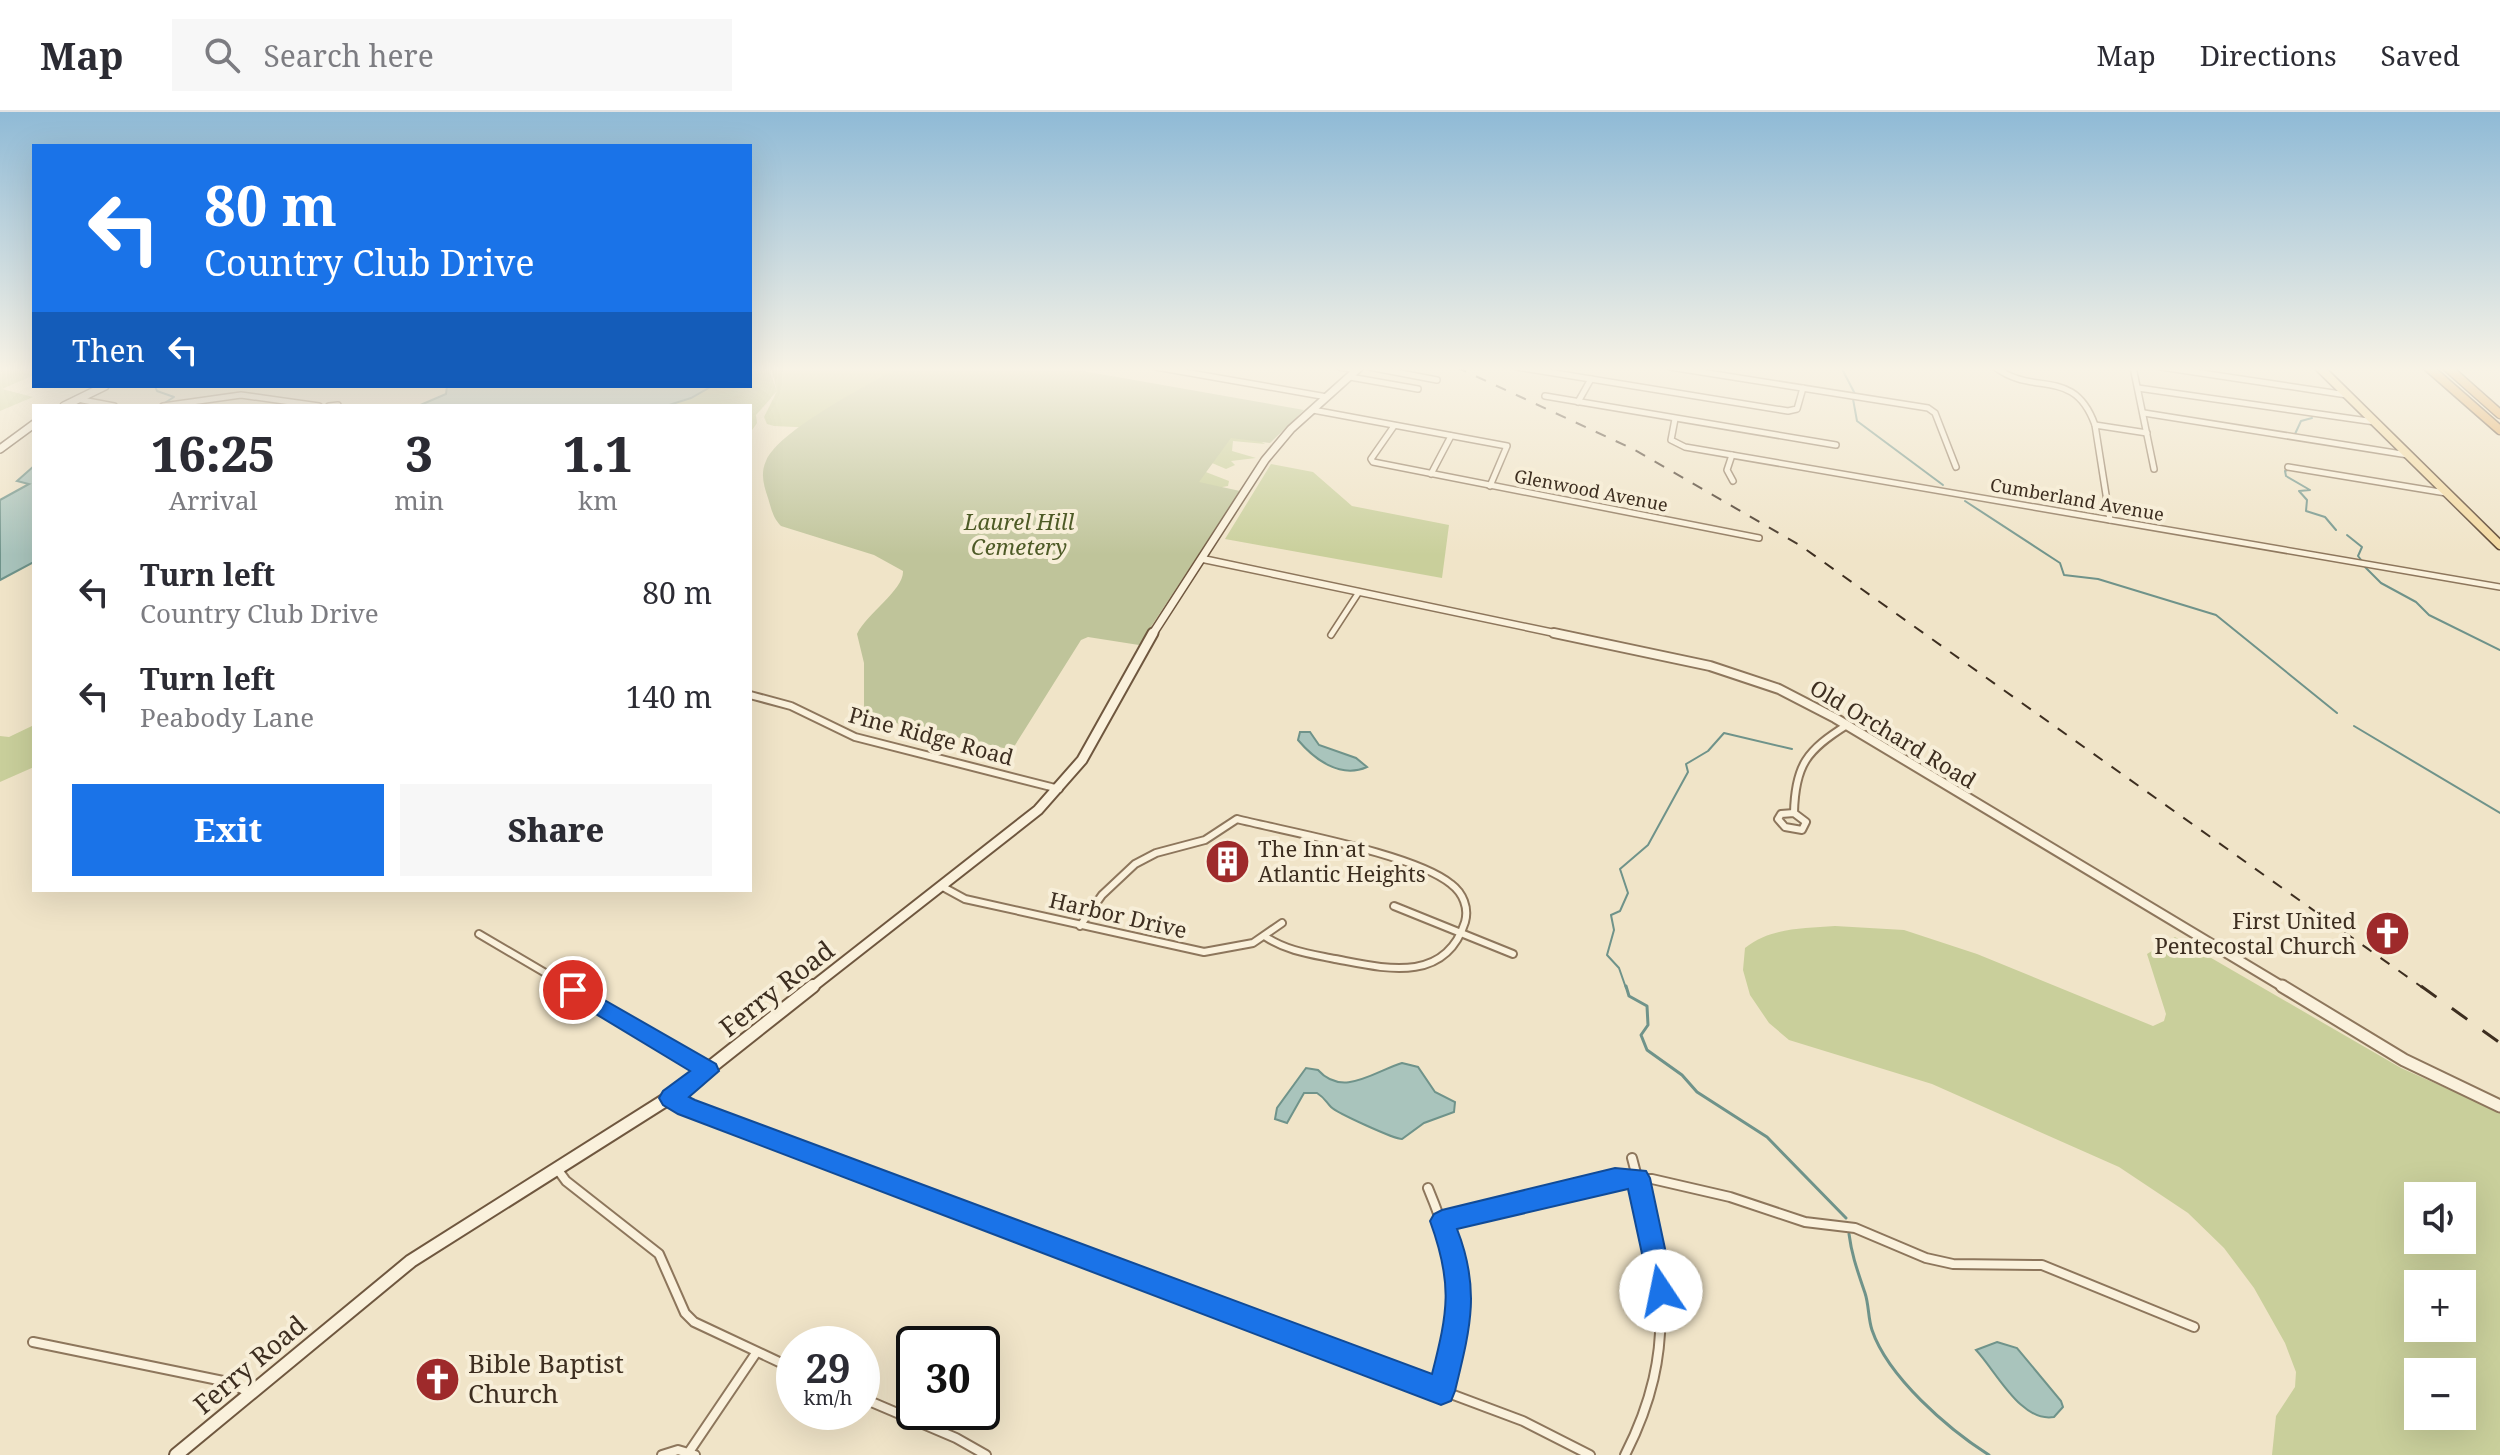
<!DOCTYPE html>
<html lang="en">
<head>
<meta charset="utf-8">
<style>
  body { margin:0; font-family:"Noto Serif",serif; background:#f7f7f7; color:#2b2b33; height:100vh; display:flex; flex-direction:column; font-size:30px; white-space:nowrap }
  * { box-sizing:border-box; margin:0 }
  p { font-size:26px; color:#7c7c81 }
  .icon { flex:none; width:44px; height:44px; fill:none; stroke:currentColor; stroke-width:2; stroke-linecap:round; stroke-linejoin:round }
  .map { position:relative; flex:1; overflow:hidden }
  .details { position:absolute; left:32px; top:292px; width:720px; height:488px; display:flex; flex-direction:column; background:#fff; border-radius:0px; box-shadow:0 8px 32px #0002 }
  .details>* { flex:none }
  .guide { position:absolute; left:32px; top:32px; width:720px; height:244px; border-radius:0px; box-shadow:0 8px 32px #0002; background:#1a73e8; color:#fff; overflow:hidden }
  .fabs { position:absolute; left:2404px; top:1070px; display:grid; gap:16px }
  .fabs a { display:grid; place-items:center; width:72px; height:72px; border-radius:0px; background:#fff; box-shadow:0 8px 32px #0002; font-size:40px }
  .speed { position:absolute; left:776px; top:1214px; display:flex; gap:16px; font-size:40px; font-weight:700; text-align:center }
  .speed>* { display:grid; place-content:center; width:104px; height:104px; border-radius:50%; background:#fff; box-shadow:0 8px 32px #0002; line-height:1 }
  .speed small { font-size:20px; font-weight:400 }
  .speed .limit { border:4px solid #111; border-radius:12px; background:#fff; color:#111 }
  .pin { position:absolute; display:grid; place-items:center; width:68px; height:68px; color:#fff; margin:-34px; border:4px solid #fff; border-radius:50%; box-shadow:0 2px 8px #0007 }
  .me { position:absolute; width:88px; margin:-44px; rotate:349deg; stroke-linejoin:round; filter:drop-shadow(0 0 6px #0008) }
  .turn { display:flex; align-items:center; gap:28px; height:168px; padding:0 40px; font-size:36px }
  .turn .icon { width:104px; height:104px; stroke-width:2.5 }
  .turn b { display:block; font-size:56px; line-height:68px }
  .then { display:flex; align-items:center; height:76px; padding:0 40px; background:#0003; gap:16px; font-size:30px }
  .eta { display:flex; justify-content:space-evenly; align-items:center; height:136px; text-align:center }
  .eta b { font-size:48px; font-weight:800; line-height:56px }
  .primary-button { display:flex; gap:16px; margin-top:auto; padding:16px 40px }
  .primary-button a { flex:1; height:92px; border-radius:0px; background:#1a73e8; color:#fff; font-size:32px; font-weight:800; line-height:92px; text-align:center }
  .primary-button a+a { background:#f7f7f7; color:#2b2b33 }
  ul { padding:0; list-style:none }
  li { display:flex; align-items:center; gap:24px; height:104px; padding:0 40px }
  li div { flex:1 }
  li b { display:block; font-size:30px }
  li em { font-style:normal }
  header { display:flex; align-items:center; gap:48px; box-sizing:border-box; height:112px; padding:0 40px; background:#fff; border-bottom:2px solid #e1e1e2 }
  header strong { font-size:38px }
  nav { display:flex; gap:44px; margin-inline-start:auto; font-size:28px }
  .search { width:560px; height:72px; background:#f7f7f7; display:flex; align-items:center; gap:20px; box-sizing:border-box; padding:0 28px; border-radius:0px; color:#7c7c81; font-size:30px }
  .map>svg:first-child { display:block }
  .green { fill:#c9cf9b; fill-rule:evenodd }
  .cemetery { fill:#bfc49a }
  .water { fill:#a9c4bc; stroke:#6f938a; stroke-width:2 }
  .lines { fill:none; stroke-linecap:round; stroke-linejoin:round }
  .stream-far1 { stroke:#6f938a; stroke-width:2 }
  .stream { stroke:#6f938a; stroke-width:3 }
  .minor-far2-casing { stroke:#8d765c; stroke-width:8 }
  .minor-far1-casing { stroke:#8d765c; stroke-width:10 }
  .minor-casing { stroke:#8d765c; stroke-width:12 }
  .tertiary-far2-casing { stroke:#8d765c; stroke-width:9 }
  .tertiary-far1-casing { stroke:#8d765c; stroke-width:12 }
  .tertiary-casing { stroke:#8d765c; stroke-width:15 }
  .secondary-far2-casing { stroke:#6f573f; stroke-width:10 }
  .secondary-far1-casing { stroke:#6f573f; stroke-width:13 }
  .secondary-casing { stroke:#6f573f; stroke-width:16 }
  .primary-casing { stroke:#5b4430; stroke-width:11 }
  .motorway-casing { stroke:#5b4430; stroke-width:11 }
  .minor-far2 { stroke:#faf1dc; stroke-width:5 }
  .minor-far1 { stroke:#faf1dc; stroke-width:6 }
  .minor { stroke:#faf1dc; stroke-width:8 }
  .tertiary-far2 { stroke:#faf1dc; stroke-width:6 }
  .tertiary-far1 { stroke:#faf1dc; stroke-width:8 }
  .tertiary { stroke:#faf1dc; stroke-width:11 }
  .secondary-far2 { stroke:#faf1dc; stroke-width:7 }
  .secondary-far1 { stroke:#faf1dc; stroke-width:9 }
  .secondary { stroke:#faf1dc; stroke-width:12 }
  .primary { stroke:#f3d9a0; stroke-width:8 }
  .motorway { stroke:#e0a458; stroke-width:8 }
  .rail-far1 { stroke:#3d2e20; stroke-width:2; stroke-dasharray:11 11; stroke-linecap:butt }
  .rail { stroke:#3d2e20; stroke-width:3; stroke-dasharray:19 19; stroke-linecap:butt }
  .route { fill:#1a73e8; stroke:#114b97; stroke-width:2 }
  .labels { text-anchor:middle; stroke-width:8; stroke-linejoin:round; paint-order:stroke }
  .far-street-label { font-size:18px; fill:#3d2e20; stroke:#f7eed8 }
  .park-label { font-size:22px; font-style:italic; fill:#4d5a26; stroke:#f7eed8 }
  .street-label { font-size:22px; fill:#3d2e20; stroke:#f7eed8 }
  .poi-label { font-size:22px; fill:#3d2e20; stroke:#f7eed8; text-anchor:start }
  .near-street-label { font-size:26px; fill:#3d2e20; stroke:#f7eed8 }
  .near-poi-label { font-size:26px; fill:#3d2e20; stroke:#f7eed8; text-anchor:start }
</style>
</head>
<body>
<header>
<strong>Map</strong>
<div class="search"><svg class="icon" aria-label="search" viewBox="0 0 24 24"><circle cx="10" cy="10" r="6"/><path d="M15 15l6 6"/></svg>Search here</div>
<nav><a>Map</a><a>Directions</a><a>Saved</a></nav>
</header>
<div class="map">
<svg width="2500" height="1343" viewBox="0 0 2500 1343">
  <rect width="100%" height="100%" fill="#f0e4c8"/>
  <g class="green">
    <path d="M0,255H34V263L2,277L33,285L0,299Z"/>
    <path d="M750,255H768L777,279L771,255H991L1220,323L1259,328L1265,332L1233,329L1232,339L1256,346L1231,349L1235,353L1226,357L1205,348L1198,357L1229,369L1228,374L1217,376L827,301L815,304L816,316L774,314L767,312L764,305L777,279L756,303L757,311L750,321V294L667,293L691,286L712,274H750Z"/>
    <path d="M1271,352L1313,360L1352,394L1449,413L1442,466L1225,427Z"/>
    <path d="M34,613V655L0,670V624L9,625Z"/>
    <path d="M1835,814L1904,818L1977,842L2153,914L2164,909L2166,902L2147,842L2175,825L2401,956L2500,1000V1343H2272L2276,1304L2295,1275L2296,1260L2285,1231L2254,1176L2224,1136L2188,1101L2119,1055L1932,972L1789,928L1769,911L1750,883L1743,858L1745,836C1771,815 1802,817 1835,814ZM2462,1084V1128H2418V1084ZM2462,1172V1216H2418V1172ZM2462,1260V1304H2418V1260Z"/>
  </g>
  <path class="cemetery" d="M899,255H1087L1083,259L1304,298L1270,331L1231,326L1199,370L1240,379L1139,533L1088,525L1081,528L1012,638L870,605L864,594V551L857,522C867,501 904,478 903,459L874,443L781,414C773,406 771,396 768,386C764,374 760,362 766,349C779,318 868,273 899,255Z"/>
  <g class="water">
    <path d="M447,274H712L691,286L669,293L699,294H418L446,282Z"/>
    <path d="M34,354V450L0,468V388L29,372L17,369Z"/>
    <path d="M1300,620H1310L1319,633L1356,646L1367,655C1340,667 1314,647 1298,628Z"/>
    <path d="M1402,951L1418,955L1435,980L1455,990L1454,1000L1424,1011L1402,1027C1394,1027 1337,1001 1331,995C1326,990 1325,986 1317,981H1304L1287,1011L1275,1007L1277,996L1306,956L1318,958C1343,986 1375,959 1402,951Z"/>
    <path d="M1997,1230L2017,1236L2061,1289L2063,1295L2054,1305C2021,1311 1996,1259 1976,1238Z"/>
  </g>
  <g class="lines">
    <g class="stream-far1">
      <path d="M1841,255L1855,282"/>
      <path d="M155,274L157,279L174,285L163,292"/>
      <path d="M1853,287L1857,309L1943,373"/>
      <path d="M2295,322L2301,309L2312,306"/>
      <path d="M2290,357L2285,359L2286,364L2310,378L2299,379L2307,388L2306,399L2325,405L2336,418"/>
      <path d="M1965,389L2060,451L2064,463L2098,467L2216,503L2337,601"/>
      <path d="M2347,423L2362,435L2358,444L2362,449"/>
      <path d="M2365,455L2381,471L2416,490L2429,503L2500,538"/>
      <path d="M2354,614L2500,701"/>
      <path d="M1626,876L1619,856L1607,843L1614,818L1611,803L1620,799L1628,781L1620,757L1648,733L1688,660L1686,652L1708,639L1724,621L1792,637"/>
    </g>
    <g class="stream">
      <path d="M1626,874L1629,884L1647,894L1648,913L1641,923L1647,938L1682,963L1697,980L1767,1025L1846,1106"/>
      <path d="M1849,1122C1852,1145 1858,1160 1865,1181C1869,1193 1868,1206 1872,1218C1888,1265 1948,1317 1989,1343"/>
    </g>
    <defs>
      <g id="minor-far2">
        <path d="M1156,255L1327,285"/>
        <path d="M1339,255L1357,258"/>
        <path d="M1369,255L1437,268"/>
        <path d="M1517,255L1788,299L1797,297L1803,276"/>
        <path d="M1670,255L1928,296L1935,301L1956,355"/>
        <path d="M1995,255C2034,285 2074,254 2095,313"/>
        <path d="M2133,255L2154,357"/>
        <path d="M2161,255L2347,283"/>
        <path d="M1350,265L1418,277"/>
        <path d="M2138,276L2375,310"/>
        <path d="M1545,284L1836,333"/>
        <path d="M77,287L114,294"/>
        <path d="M1578,290L1591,267"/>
        <path d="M163,294L241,283L319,294"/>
        <path d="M329,294L338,293"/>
        <path d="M1313,298L1507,334L1490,374"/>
        <path d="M2144,301L2408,343"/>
        <path d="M1675,307L1671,328L1685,335L2500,475"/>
        <path d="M1394,314L1371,347L1373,350L1759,426"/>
        <path d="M1732,343L1727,358L1733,369"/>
        <path d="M2288,355L2446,381"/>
        <path d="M1431,362L1451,324"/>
        <path d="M2110,408L2095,313L2147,321"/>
        <path d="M1331,523L1359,480"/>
      </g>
      <g id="minor-far1">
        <path d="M750,583L791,594L855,625L1059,677"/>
        <path d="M1794,701L1806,710L1802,718L1785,715L1778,707L1781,702Z"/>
        <path d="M1794,701C1795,653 1807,638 1847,613"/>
        <path d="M943,775L965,787L1204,840L1253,831L1282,811"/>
        <path d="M1394,794L1513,842"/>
        <path d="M1080,814L1102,783L1135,752L1156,741L1205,728L1237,707C1288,720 1415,742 1451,772C1463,781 1469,796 1465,810C1445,873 1383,856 1335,847C1311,842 1287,839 1266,825"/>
        <path d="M479,822L571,876"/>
      </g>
      <g id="minor">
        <path d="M567,874L706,957"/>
        <path d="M671,986L695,999L1523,1309L1590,1343"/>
        <path d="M558,1058L566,1069L659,1142L685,1201L694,1210L794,1257"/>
        <path d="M1428,1076C1463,1160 1461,1191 1441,1279"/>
        <path d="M1442,1109L1615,1067H1652L1730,1085L1805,1110L1855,1116L1926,1146L1953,1152L2042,1153L2194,1215"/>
        <path d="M33,1230L228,1270L250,1281"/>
        <path d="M862,1286L956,1326L986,1343"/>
        <path d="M689,1340L756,1241"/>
        <path d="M662,1343L678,1338L695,1343"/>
        <path d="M1625,1343C1680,1235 1662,1158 1632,1046"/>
      </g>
      <path id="tertiary-far2" d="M1203,447L1564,523"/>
      <path id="tertiary-far1" d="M1554,521L1710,554L1779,577L1835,606L2285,876"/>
      <path id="tertiary" d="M2282,874L2404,948L2500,994"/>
      <g id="secondary-far2">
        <path d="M64,294L105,274"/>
        <path d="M0,337L34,312"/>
        <path d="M1152,523L1265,348L1291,317L1360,255"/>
      </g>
      <path id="secondary-far1" d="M811,876L1038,698L1082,648L1153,521"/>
      <path id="secondary" d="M176,1343L411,1149L683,977L813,874"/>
      <path id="primary" d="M2319,255L2500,433"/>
      <g id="motorway">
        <path d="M2428,255L2500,318"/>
        <path d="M2447,255L2500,302"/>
      </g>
    </defs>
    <use href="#minor-far2" class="minor-far2-casing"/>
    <use href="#minor-far1" class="minor-far1-casing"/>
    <use href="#minor" class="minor-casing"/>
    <use href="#tertiary-far2" class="tertiary-far2-casing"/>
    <use href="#tertiary-far1" class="tertiary-far1-casing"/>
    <use href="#tertiary" class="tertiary-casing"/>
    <use href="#secondary-far2" class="secondary-far2-casing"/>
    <use href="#secondary-far1" class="secondary-far1-casing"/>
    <use href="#secondary" class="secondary-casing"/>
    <use href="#primary" class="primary-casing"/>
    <use href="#motorway" class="motorway-casing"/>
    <use href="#minor-far2" class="minor-far2"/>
    <use href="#minor-far1" class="minor-far1"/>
    <use href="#minor" class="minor"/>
    <use href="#tertiary-far2" class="tertiary-far2"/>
    <use href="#tertiary-far1" class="tertiary-far1"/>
    <use href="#tertiary" class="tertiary"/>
    <use href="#secondary-far2" class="secondary-far2"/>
    <use href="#secondary-far1" class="secondary-far1"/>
    <use href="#secondary" class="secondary"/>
    <use href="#primary" class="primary"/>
    <use href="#motorway" class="motorway"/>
    <path class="rail-far1" d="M1456,255L1633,337L1801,434L2423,876"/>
    <path class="rail" d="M2421,874L2500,931"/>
  </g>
  <linearGradient id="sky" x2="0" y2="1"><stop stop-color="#8fbad6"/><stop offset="0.58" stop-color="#f8f3e6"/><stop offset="1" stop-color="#f8f3e6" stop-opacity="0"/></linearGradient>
  <rect width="2500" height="443" fill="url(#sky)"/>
  <path class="route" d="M573,870L716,952L719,959L689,985L695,988L1432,1262C1448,1199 1453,1172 1430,1109L1434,1102L1442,1098L1615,1056L1646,1059L1650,1066L1674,1179L1670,1188L1661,1191L1652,1188L1628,1077L1457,1117C1481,1178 1470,1217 1455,1279L1451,1289L1441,1293L678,1002L663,993L659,986L663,979L690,959L566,884L563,878Z"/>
  <defs>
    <symbol id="building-disc" viewBox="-11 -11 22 22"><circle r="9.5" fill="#9e2a2b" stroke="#f7eed8"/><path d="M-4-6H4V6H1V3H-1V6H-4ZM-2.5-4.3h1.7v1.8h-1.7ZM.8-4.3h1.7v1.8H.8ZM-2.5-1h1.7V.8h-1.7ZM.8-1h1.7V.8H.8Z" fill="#fff"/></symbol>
    <symbol id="church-disc" viewBox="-11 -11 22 22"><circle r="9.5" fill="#9e2a2b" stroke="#f7eed8"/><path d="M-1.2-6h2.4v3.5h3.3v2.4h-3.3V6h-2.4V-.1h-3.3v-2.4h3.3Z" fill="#fff"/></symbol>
  </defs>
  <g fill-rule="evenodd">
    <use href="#building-disc" x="1202" y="724" width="51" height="51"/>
    <use href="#church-disc" x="2362" y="796" width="51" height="51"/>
    <use href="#church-disc" x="412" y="1242" width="51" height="51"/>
  </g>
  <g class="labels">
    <g class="far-street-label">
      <text transform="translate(1591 379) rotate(11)" y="6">Glenwood Avenue</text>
      <text transform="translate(2077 388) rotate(10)" y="6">Cumberland Avenue</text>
    </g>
    <g class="park-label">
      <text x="1019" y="418">Laurel Hill<tspan x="1019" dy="25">Cemetery</tspan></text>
    </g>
    <g class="street-label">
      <text transform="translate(1893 622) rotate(31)" y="8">Old Orchard Road</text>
      <text transform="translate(931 624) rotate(15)" y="8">Pine Ridge Road</text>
      <text transform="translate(1118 803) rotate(13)" y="8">Harbor Drive</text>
    </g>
    <g class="poi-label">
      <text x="1258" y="745">The Inn at<tspan x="1258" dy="25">Atlantic Heights</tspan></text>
      <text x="2356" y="817" text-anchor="end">First United<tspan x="2356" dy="25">Pentecostal Church</tspan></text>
    </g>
    <g class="near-street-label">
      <text transform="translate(777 877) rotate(-38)" y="9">Ferry Road</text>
      <text transform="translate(250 1253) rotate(-40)" y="9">Ferry Road</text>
    </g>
    <g class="near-poi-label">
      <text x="468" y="1261">Bible Baptist<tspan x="468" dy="30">Church</tspan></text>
    </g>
  </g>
</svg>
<div class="fabs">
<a><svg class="icon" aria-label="sound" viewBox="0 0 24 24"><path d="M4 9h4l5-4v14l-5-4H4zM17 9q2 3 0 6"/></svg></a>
<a>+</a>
<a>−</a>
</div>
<div class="speed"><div>29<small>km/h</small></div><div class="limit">30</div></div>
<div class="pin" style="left:573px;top:878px;background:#d93025"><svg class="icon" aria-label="arrive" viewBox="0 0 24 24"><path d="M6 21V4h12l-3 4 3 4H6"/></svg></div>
<svg class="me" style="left:1661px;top:1179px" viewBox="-20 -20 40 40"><circle r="19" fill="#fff"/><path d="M0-13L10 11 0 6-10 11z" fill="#1a73e8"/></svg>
<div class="guide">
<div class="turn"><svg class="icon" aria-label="left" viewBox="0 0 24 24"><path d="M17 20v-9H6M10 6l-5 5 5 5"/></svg><div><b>80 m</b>Country Club Drive</div></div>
<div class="then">Then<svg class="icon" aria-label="left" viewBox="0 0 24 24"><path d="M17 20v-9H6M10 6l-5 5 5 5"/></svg></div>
</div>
<section class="details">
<div class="eta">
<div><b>16:25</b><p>Arrival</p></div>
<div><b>3</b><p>min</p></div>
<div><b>1.1</b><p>km</p></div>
</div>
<ul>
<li><svg class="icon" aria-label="left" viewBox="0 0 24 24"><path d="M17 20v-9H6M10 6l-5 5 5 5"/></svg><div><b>Turn left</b><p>Country Club Drive</p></div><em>80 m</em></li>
<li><svg class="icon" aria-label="left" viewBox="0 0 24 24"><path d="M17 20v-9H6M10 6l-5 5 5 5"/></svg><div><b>Turn left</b><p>Peabody Lane</p></div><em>140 m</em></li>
</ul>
<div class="primary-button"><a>Exit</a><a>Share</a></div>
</section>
</div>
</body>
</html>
